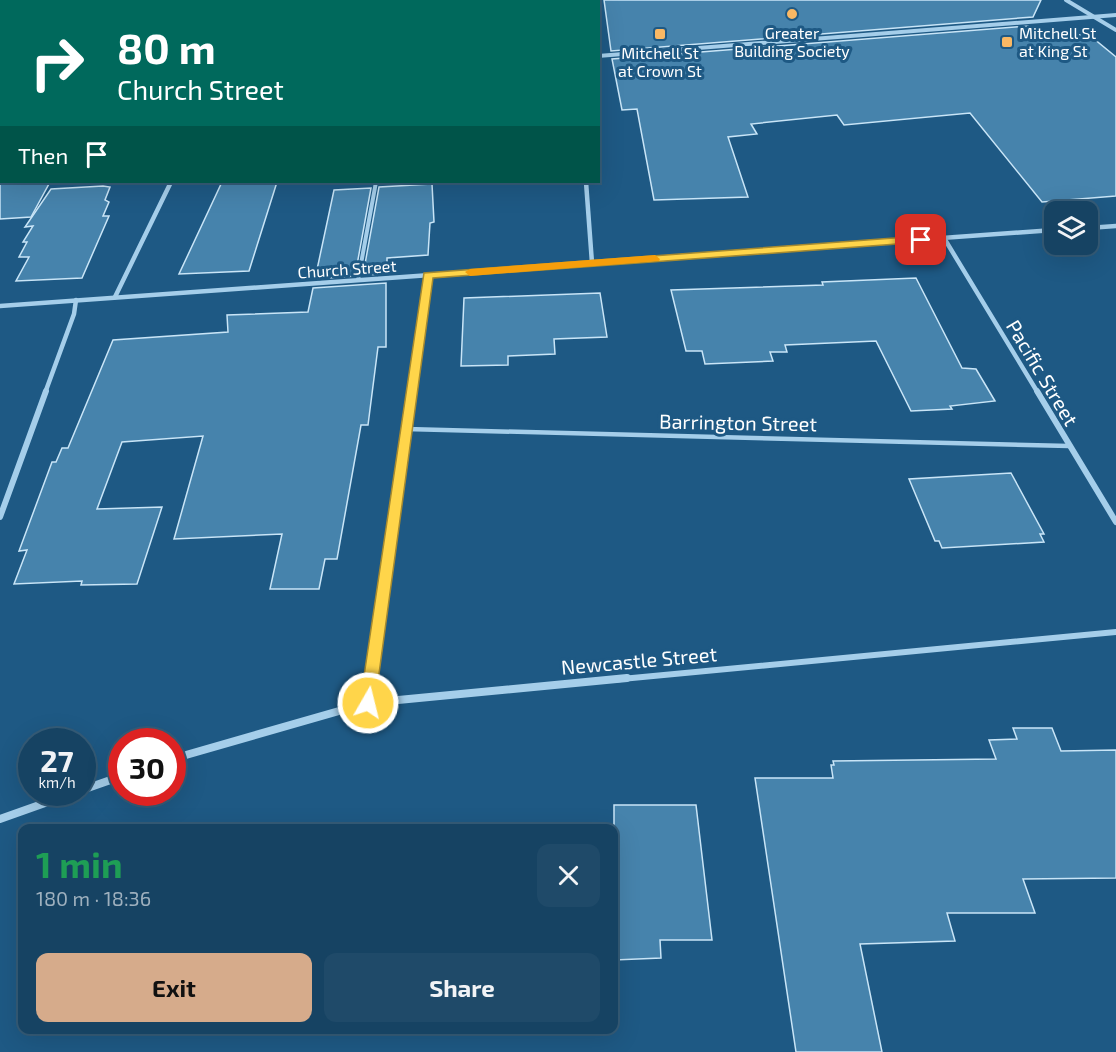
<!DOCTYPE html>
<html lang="en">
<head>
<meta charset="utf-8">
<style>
  body { margin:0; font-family:"Exo 2",sans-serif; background:#1f4a69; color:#f1f3f6; height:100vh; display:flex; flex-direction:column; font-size:22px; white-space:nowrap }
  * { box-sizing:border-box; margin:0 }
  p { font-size:20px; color:#9eb0be }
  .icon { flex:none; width:33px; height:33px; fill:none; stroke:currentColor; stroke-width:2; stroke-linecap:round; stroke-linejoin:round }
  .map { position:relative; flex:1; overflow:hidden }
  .panel { position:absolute; left:18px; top:824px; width:600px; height:210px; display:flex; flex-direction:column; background:#164363; border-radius:12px; box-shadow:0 6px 24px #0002,0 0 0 2px #355c78 }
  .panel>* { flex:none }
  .top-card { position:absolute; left:0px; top:0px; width:600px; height:183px; box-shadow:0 6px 24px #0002,0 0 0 2px #355c78; background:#00695c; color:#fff; overflow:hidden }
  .tools { position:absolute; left:1044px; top:201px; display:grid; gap:12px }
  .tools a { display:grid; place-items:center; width:54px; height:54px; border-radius:12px; background:#164363; box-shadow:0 6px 24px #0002,0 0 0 2px #355c78; font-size:30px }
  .speed { position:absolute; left:18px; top:728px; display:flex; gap:12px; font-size:30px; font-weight:700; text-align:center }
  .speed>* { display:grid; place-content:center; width:78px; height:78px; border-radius:50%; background:#164363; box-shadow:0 6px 24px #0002,0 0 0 2px #355c78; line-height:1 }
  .speed small { font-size:15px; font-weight:400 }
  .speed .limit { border:9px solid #d22; background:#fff; color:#111 }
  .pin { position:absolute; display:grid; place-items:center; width:51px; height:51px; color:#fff; margin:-26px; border-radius:12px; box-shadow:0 3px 9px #0006 }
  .me { position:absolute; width:66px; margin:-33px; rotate:8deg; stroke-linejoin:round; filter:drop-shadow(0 0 4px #0008) }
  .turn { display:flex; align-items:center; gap:21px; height:126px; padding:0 18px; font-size:27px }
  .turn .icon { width:78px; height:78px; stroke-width:2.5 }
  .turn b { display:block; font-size:42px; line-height:51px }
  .then { display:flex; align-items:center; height:57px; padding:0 18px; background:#0003; gap:12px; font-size:22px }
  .round { display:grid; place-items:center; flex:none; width:63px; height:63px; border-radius:12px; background:#1f4a69 }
  .headline { display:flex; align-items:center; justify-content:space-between; height:102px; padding:0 18px }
  h1 { font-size:36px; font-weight:700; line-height:45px; color:#1e9e55 }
  .button { display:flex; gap:12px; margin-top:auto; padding:12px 18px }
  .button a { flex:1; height:69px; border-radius:12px; background:#d6ab8b; color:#111; font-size:24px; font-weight:700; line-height:69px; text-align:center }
  .button a+a { background:#1f4a69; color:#f1f3f6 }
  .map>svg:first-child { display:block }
  .building { fill:#4683ac; stroke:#c9e5f7; stroke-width:1.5 }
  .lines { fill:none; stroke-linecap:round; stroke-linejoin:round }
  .service-far2 { stroke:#a5ceea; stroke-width:3 }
  .service-far1 { stroke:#a5ceea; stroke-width:4 }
  .service { stroke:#a5ceea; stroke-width:4.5 }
  .minor-far3 { stroke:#a5ceea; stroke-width:4 }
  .minor-far2 { stroke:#a5ceea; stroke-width:4.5 }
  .minor-far1 { stroke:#a5ceea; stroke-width:6 }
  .minor { stroke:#a5ceea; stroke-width:8 }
  .tertiary { fill:#a5ceea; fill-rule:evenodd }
  .route { fill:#ffd54a; stroke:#a68a30; stroke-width:1.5 }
  .slow { fill:#f59e0b }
  .poi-dot { fill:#f9b864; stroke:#1e5984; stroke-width:2 }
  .labels { text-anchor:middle; stroke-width:6; stroke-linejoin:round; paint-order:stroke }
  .far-poi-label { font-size:16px; fill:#fff; stroke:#1e5984 }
  .far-street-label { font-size:16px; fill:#fff; stroke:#1e5984 }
  .street-label { font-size:20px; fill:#fff; stroke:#1e5984 }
</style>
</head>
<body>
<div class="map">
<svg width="1116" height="1052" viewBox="0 0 1116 1052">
  <rect width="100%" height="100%" fill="#1e5984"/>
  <g class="building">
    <path d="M604,0H1041L1033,17L611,51Z"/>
    <path d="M1029,26L1023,40L1088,34L1116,57V196L1042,202L970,113L844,125L837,115L751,124L757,134L728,137L748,197L654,200L637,109L622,110L612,59Z"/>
    <path d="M0,182H50L31,217L0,219Z"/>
    <path d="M222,182H277L249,271L179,274Z"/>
    <path d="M432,184L434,222L430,223L428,255L387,258V274L363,275L379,187Z"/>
    <path d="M103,186L110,187L105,200L109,202L103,216H109L82,278L16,281L29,257H19L27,242H23L33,226L25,227L51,189Z"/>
    <path d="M371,188L355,276L315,279L334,190Z"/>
    <path d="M916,278L962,368L976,369L995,401L950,406L952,409L911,411L876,341L785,345L787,352H770L773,361L705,364L702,351H686L671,290L823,285L822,282Z"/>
    <path d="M386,283V347H378L368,425H361L337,559H325L319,589H270L282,534L174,539L203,436L122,442L97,509L162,507L137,584L81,585L82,581L14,584L27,550L19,551L52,462H56L62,448H68L113,340L228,332L227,315L308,312L313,288Z"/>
    <path d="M600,293L607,337L554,339L555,354L508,356V365L461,366L464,298Z"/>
    <path d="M1011,473L1044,534H1040L1044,542L942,548L939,541H935L909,479Z"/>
    <path d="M1013,728H1052L1061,751L1116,750V878L1023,879L1035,913H947L955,941L860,944L882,1052H796L755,778H833L831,765H834L833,761L996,759L989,740L1017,739Z"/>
    <path d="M614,805H696L712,940H660L661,958L614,960Z"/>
  </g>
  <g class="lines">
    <path class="service-far2" d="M0,140L2,138"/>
    <path class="service-far1" d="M358,280L376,182"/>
    <path class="service" d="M406,429L1069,446"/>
    <path class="minor-far3" d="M1066,0L1116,30"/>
    <g class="minor-far2">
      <path d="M586,182L592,263"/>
      <path d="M1088,228L1116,226"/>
      <path d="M944,238L1038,393"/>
      <path d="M115,297L171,182"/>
      <path d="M0,306L1054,230"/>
      <path d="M45,393L74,314L76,300"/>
      <path d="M411,393L428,275"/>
    </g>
    <g class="minor-far1">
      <path d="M1037,391L1116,522"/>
      <path d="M0,517L46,391"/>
      <path d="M370,680L411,391"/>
      <path d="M611,680L1116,632"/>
    </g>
    <g class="minor">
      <path d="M367,703L371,678"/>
      <path d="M172,759L367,703L627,678"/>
      <path d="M82,790L122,776"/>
      <path d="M0,819L76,792"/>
    </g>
    <g class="tertiary">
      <path d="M1116,13V17L598,58V54Z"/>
      <rect x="0" y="90" width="2" height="4"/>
    </g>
  </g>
  <path class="route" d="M921,236L924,237V242L433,278L375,703L373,709L368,711L362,709L360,703L424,273Z"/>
  <path class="slow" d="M655,255L660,259L659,261L470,276L465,272L470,269Z"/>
  <g class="poi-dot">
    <circle cx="792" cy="14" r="6"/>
    <rect x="654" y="28" width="12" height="12" rx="3"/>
    <rect x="1001" y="36" width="12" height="12" rx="3"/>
  </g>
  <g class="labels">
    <g class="far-poi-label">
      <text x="792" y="39">Greater<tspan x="792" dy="18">Building Society</tspan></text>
      <text x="1019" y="39" text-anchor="start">Mitchell St<tspan x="1019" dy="18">at King St</tspan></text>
      <text x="660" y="59">Mitchell St<tspan x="660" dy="18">at Crown St</tspan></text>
    </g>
    <g class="far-street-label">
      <text transform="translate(347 269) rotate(-4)" y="6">Church Street</text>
    </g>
    <g class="street-label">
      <text transform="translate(1042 373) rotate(59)" y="7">Pacific Street</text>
      <text transform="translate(738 423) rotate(1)" y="7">Barrington Street</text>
      <text transform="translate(639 661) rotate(-5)" y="7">Newcastle Street</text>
    </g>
  </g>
</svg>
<div class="tools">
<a><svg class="icon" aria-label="layers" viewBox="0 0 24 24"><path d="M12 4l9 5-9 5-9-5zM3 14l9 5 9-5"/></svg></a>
</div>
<div class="speed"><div>27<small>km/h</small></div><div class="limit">30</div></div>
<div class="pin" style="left:921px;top:240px;background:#d93025"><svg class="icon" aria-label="arrive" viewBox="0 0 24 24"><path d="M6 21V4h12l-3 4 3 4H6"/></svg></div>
<svg class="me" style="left:368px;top:703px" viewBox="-20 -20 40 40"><circle r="17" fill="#ffd54a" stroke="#fff" stroke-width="3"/><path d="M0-11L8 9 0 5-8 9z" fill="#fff"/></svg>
<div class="top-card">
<div class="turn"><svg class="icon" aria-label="right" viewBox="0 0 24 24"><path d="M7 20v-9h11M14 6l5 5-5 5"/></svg><div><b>80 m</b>Church Street</div></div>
<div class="then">Then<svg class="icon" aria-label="arrive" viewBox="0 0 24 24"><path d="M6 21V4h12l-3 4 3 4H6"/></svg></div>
</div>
<section class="panel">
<div class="headline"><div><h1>1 min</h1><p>180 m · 18:36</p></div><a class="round"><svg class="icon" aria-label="close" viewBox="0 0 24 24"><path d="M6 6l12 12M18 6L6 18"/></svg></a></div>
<div class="button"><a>Exit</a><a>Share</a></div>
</section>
</div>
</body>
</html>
